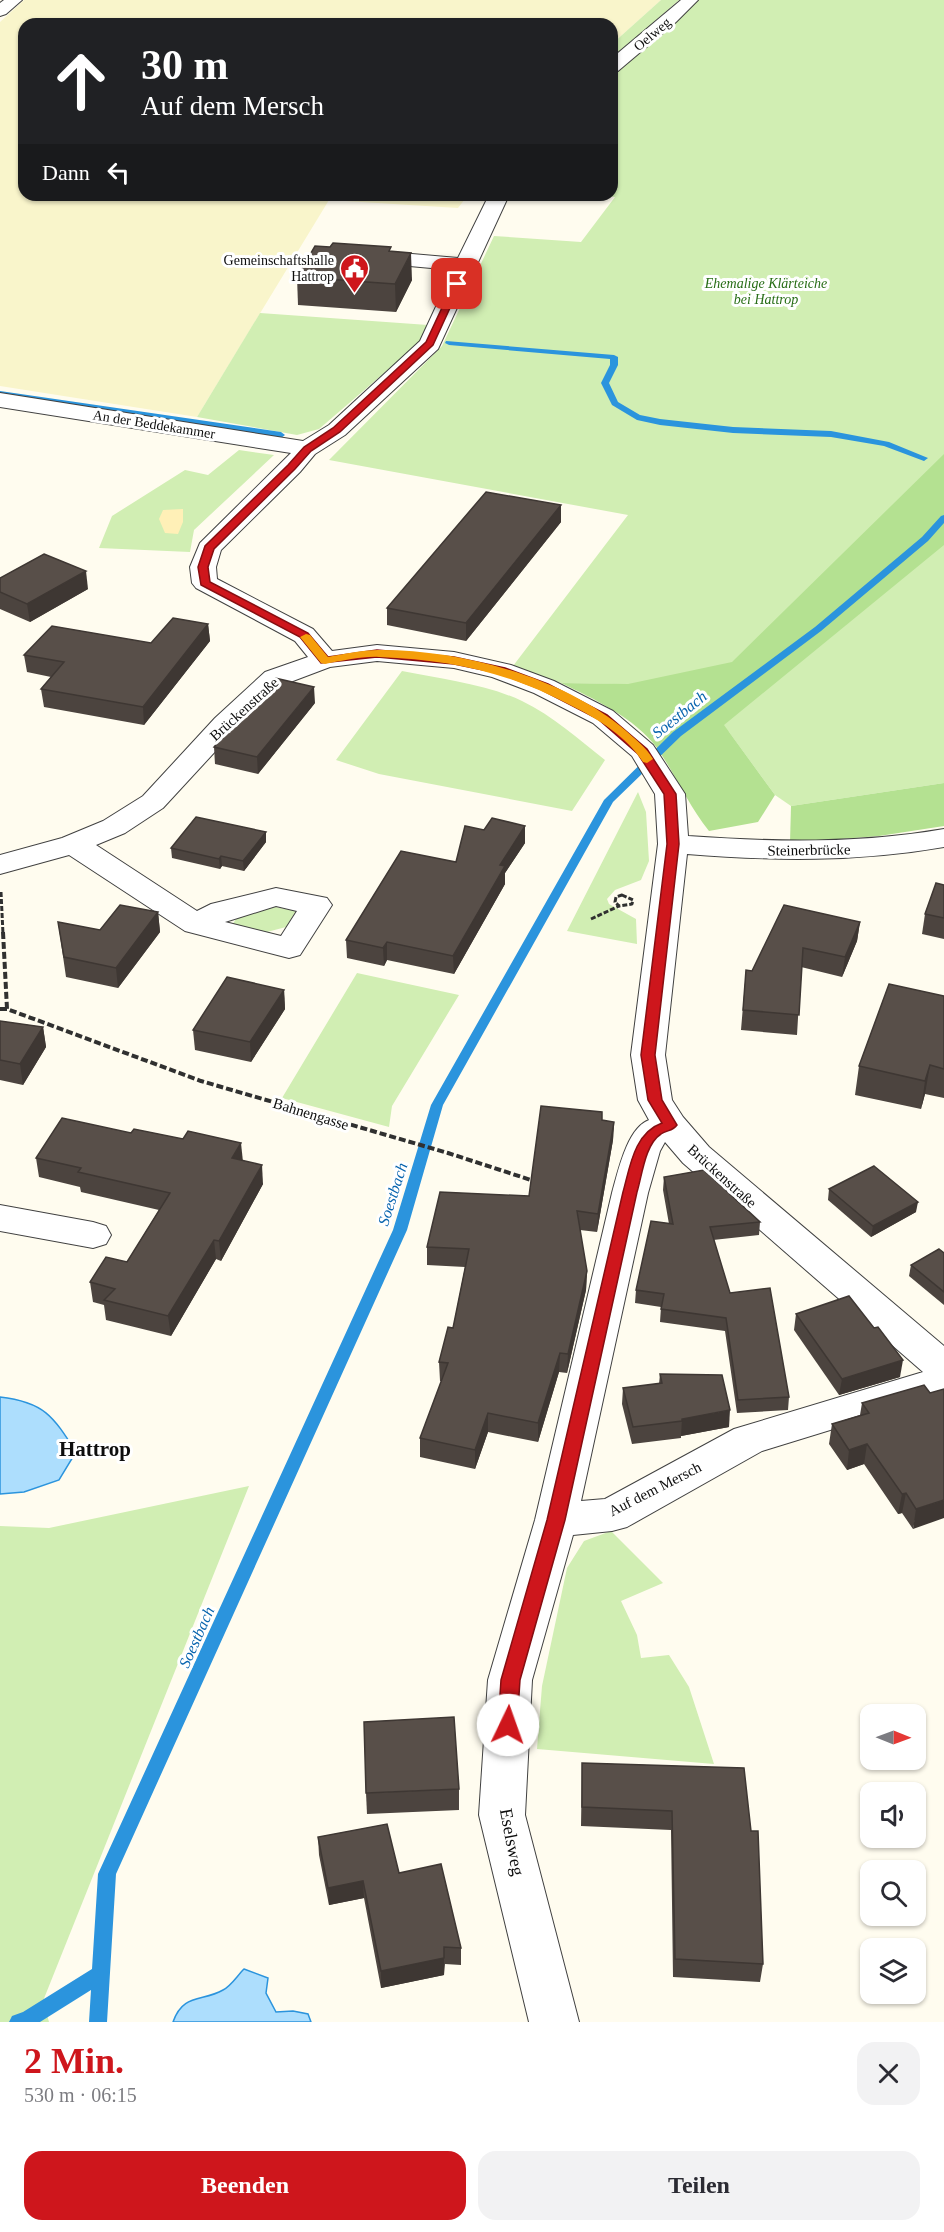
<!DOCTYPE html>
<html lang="de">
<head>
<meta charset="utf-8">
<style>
  body { margin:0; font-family:Georgia,serif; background:#f2f2f3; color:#2b2b33; height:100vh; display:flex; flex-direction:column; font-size:22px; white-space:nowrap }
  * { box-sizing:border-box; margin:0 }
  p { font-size:20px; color:#7c7c81 }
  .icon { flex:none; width:33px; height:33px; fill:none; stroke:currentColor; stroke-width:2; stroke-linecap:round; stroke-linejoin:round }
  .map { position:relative; height:2022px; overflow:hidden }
  .side { display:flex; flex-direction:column; background:#fff; flex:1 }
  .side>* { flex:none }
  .banner { position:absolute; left:18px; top:18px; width:600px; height:183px; border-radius:18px; box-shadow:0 2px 4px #0004; background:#202124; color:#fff; overflow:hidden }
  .needle { width:39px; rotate:91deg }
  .tools { position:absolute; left:860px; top:1704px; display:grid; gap:12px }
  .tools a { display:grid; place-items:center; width:66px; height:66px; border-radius:12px; background:#fff; box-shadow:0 2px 4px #0004; font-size:30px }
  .pin { position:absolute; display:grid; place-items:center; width:51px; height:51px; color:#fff; margin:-26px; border-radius:12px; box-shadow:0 3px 9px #0006 }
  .me { position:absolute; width:66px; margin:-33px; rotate:3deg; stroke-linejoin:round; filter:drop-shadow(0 0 4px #0008) }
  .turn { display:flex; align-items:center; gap:21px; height:126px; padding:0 24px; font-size:27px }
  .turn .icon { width:78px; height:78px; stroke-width:2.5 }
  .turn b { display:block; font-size:42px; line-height:51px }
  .then { display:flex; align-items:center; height:57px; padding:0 24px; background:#0003; gap:12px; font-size:22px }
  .round { display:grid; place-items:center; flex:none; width:63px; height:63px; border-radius:18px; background:#f2f2f3 }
  .summary { display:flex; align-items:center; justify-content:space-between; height:102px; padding:0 24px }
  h1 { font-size:36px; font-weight:700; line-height:45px; color:#ce161c }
  .action { display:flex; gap:12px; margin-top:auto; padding:12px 24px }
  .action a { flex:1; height:69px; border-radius:18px; background:#ce161c; color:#fff; font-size:24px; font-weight:700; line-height:69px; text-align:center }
  .action a+a { background:#f2f2f3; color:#2b2b33 }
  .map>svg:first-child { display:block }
  .farmland { fill:#f9f5cb }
  .green { fill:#d1eeb3 }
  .forest { fill:#b4e191 }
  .sand { fill:#fff0b7 }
  .water { fill:#addefd; stroke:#2b94dd; stroke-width:1.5 }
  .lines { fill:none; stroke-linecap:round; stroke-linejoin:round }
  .stream { fill:#2b94dd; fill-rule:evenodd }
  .minor-casing { stroke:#414141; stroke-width:2 }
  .path-far1 { stroke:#303030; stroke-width:3; stroke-dasharray:5 2; stroke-linecap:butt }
  .path { stroke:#303030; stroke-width:4; stroke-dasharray:7 3; stroke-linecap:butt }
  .minor { fill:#fff; fill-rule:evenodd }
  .wall { fill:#4c443f }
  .shaded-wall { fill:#3e3733 }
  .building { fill:#584f49; stroke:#3e3733; stroke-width:1.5 }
  .route { fill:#ce161c; stroke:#860e12; stroke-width:1.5 }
  .slow { fill:#f59e0b }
  .labels { text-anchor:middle; stroke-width:6; stroke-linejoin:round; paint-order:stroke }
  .far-street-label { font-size:14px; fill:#0e0e0e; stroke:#fff }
  .far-poi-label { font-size:14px; fill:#0e0e0e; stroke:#fff; text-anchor:end }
  .far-park-label { font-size:14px; font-style:italic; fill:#276d16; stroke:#fff }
  .street-label { font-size:15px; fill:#0e0e0e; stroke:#fff }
  .water-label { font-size:16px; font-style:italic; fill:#0864ae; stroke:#fff }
  .near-street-label { font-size:18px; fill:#0e0e0e; stroke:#fff }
  .near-quarter-label { font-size:21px; font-weight:bold; fill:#0e0e0e; stroke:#fff }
</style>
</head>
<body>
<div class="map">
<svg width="944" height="2022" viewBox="0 0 944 2022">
  <rect width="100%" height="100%" fill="#fffcef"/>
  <path class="farmland" d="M24,0H661L612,44V24H24V195H468L458,208L329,200L197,417L0,386V22Z"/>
  <g class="green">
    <path d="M661,0H679L612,59V44Z"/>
    <path d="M695,0H944V783L791,806L775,795L729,732L615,684L561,683L513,666L628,515L329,460L442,346L494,236L581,242L615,197L597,195H612V77Z"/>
    <path d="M260,313L428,325L419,343L319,429L297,435L197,417Z"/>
    <path d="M239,450L274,455L194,530L190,552L99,548L112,516L185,470L208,475Z"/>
    <path d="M402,671C441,679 486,684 522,701C553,716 578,739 605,760L572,811L379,774L336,760Z"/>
    <path d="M638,792L646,812L649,861L641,880L615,890L607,899L609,904L636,919L637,944L567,931Z"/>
    <path d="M275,907L296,911L286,927L267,932L232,925L238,916Z"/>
    <path d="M357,973L459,995L392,1106L389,1127L282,1098Z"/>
    <path d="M249,1486L43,2001L49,2022H0V1526L49,1528Z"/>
    <path d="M611,1531L663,1583L621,1601L637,1635L641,1658L669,1655L689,1687L714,1764L537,1749L542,1686L567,1568L584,1541Z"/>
  </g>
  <g class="forest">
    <path d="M944,454V545L724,725L775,795L758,822L709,831C688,805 676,775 657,748C635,718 594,699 561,683L628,684L732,662Z"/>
    <path d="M944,783V826L879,836L790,843L791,806Z"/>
  </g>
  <path class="sand" d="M183,509V522L178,534L165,533L159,519L163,510Z"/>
  <g class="water">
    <path d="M0,1397C44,1402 53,1416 76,1452L59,1480L24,1492L0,1494Z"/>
    <path d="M244,1969L268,1978L266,1993L276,2012L293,2011L308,2014L311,2022H173C183,1993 202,2002 223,1990C231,1986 237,1976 244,1969Z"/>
  </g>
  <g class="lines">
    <g class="stream">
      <path d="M446,341L614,355L618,357V365L609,383L618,402L640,415L660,419L733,427L831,431L889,442L928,458L924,461L884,446L831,437L733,433L660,425L637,420L612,405L601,383L610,365V359L449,345L445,343Z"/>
      <path d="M0,391L281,432L285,435L281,438L0,395Z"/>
      <path d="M944,515V523L928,541L821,631L681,736L613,802L443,1105L407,1230L116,1874L107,2022H89L91,1990L40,2022H9L12,2016L23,2012L92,1969L98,1874L393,1230L431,1105L604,800L673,732L815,627L922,537L941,516Z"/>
    </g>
    <defs>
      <g id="minor">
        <path d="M4,0H22L6,14L0,16V3Z"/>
        <path d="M681,0H698L676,22L618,71L612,72V58Z"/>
        <path d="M489,195H509L438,349L345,435L315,454L300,472L221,550L216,567L217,579L313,629L332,651L377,645L454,652L511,665L554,681L613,711L653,745L685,794L688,836C774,842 858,844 944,829V847C858,862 774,861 687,854L665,1055L672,1100L683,1117L709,1147L944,1346V1395L762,1451L627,1527L612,1531L573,1535L532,1680L525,1815L579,2022H529L479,1815L488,1680L535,1520L612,1193C618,1172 627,1128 649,1120L638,1100L631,1055L658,844L655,794L632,756L593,723L534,693L492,677L454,668L377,661L330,667L285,684L235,730L163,808L125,833L96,845L197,911L211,904L276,888L327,898L332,905L300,955L289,958L185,931L69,855L0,874V855L62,838L103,821L143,796L215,718L265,672L308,657L295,641L196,588L192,583L190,567L200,543L291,453L0,407V393L303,441L329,425L420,341L453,270L366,262L359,260L356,256L359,252L366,250L458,258ZM276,906L297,911L281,936L225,922ZM665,1142L683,1163L923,1372L734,1429L605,1499L581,1501L648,1193L660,1151Z"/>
        <path d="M0,1205L93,1222L106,1226L111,1235L106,1244L93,1248L0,1231Z"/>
      </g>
    </defs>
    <use href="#minor" class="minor-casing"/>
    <g class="path-far1">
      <path d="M1,892L3,934"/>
      <path d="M622,895L633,900L632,904L619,906L615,902L616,897Z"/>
      <path d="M591,919L619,906"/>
    </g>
    <g class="path">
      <path d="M3,932L7,1009"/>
      <path d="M0,1009H7L201,1081L448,1153L534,1181"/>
    </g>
    <use href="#minor" class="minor"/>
  </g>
  <g class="wall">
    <path d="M391,251L412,280L396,312L298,305L297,277Z"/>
    <path d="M561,505V522L466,641L387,625V608Z"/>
    <path d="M0,578L88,589L30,622L0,609Z"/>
    <path d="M208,624L210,641L144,725L44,707L41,689L51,677L27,672L24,655L151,643Z"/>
    <path d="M315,703L258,774L215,764L214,747Z"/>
    <path d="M525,826V843L505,873V884L454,974L387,960L384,966L347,958L346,940L456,862L484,830Z"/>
    <path d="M266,832V842L244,871L222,866L220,869L172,858L171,848Z"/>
    <path d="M944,885V939L922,934L925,914Z"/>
    <path d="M158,912L160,932L118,988L66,977L58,922L100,930Z"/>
    <path d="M860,922L857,941L842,977L801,967L797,1035L741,1030L746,970L752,971Z"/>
    <path d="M284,990L285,1009L251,1062L195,1050L193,1030Z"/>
    <path d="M944,996V1098L925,1094L921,1109L855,1095L859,1066Z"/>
    <path d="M0,1021L43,1027L46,1047L23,1085L0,1080Z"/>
    <path d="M602,1112V1121L614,1122L613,1140L597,1232L580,1230L587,1271L586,1290L567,1373L559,1372L538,1442L488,1432L475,1469L420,1457V1438L442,1381H440L439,1362L453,1328L465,1267L427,1265V1247L529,1196Z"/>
    <path d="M36,1158L243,1160L263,1184L221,1261L216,1259L171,1336L106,1320L104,1305L93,1302L90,1282L127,1262L159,1210L81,1192L80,1187L39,1177Z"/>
    <path d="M664,1177L760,1222L759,1235L713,1240L730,1293L789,1397L788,1410L737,1413L725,1331L660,1322L661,1307L635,1303L636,1290L669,1224L663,1190Z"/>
    <path d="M829,1189L916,1212L871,1237L828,1200Z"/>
    <path d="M944,1253V1305L909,1276L911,1265Z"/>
    <path d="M796,1314L874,1328L900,1377L839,1395L794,1330Z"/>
    <path d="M660,1374L729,1427L681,1436V1438L632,1444L622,1404L623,1388L659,1384Z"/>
    <path d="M944,1389L913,1529L902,1513L898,1514L864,1464L847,1470L829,1444L832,1424L860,1415L862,1403L930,1393Z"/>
    <path d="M582,1763L744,1768L763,1964L760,1982L673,1977L671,1830L581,1826Z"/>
    <path d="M459,1789V1810L367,1814L366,1793Z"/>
    <path d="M318,1837L461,1948V1965L445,1964L444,1975L381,1988L364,1898L329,1905L319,1855Z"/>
  </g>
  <g class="shaded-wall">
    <path d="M411,253L412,280L396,312L395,284Z"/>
    <path d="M561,505V522L466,641V623Z"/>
    <path d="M86,571L88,589L30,622L27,604Z"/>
    <path d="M208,624L210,641L144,725L143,707Z"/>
    <path d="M314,687L315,703L258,774L257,757Z"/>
    <path d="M525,826V843L505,873V884L454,974L453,956L500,865Z"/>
    <path d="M266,832V842L244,871L243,861Z"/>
    <path d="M221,856L222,866L220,869L219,859Z"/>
    <path d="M158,912L160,932L118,988L116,968Z"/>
    <path d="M860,922L857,941L842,977L845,957Z"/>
    <path d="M387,942V960L384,966L383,948Z"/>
    <path d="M284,990L285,1009L251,1062L250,1042Z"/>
    <path d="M43,1027L46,1047L23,1085L20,1064Z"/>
    <path d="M930,1065L925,1094L921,1109L925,1081Z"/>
    <path d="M614,1122L613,1140L597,1232L598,1214Z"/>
    <path d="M241,1143L243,1162L232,1158Z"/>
    <path d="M262,1165L263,1184L221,1261L219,1241Z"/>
    <path d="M918,1202L916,1212L871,1237L873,1226Z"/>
    <path d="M214,1240L216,1259L171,1336L168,1316Z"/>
    <path d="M587,1271L586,1290L567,1373L568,1354Z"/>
    <path d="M560,1353L559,1372L538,1442V1423Z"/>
    <path d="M903,1360L900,1377L839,1395L842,1379Z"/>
    <path d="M730,1410L729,1427L681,1436L682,1419Z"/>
    <path d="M488,1413V1432L475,1469V1450Z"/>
    <path d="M867,1444L864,1464L847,1470L849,1450Z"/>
    <path d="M906,1493L902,1513L898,1514L902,1494Z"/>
    <path d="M944,1500V1518L913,1529L916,1509Z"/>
    <path d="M363,1881L364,1898L329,1905L328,1888Z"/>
    <path d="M444,1947V1975L381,1988V1971Z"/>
  </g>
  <g class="building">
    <path d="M333,243L391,247L389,251L411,253L395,284L297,277L315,246L330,247Z"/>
    <path d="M486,492L561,505L466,623L387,608Z"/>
    <path d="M44,554L86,571L27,604L0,592V578Z"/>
    <path d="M173,618L208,624L143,707L41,689L64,662L24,655L52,626L151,643Z"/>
    <path d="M275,678L314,687L257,757L214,747Z"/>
    <path d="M196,817L266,832L243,861L221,856L219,859L171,848Z"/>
    <path d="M492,818L525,826L500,865L505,866L453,956L387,942L383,948L346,940L401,851L456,862L465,826L484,830Z"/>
    <path d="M936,883L944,885V918L925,914Z"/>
    <path d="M120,905L158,912L116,968L64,957L58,922L100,930Z"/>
    <path d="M784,905L860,922L845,957L803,948L799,1015L743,1010L746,970L752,971Z"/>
    <path d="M227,977L284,990L250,1042L193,1030Z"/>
    <path d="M889,984L944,996V1069L930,1065L925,1081L859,1066Z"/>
    <path d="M0,1021L43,1027L20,1064L0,1060Z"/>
    <path d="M541,1106L602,1112V1120L614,1122L598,1214L577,1211L587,1271L568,1354L560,1353L538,1423L488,1413L475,1450L420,1438L448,1363L439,1362L448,1327L453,1328L469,1249L427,1247L440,1192L529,1196Z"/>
    <path d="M62,1118L131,1133L134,1129L183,1139L188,1131L241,1143L232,1158L262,1165L219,1241L214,1240L168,1316L104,1300L115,1289L90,1282L106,1257L127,1262L170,1193L78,1172L81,1168L36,1158Z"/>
    <path d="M874,1166L918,1202L873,1226L829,1189Z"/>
    <path d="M704,1170L760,1222L710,1227L730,1293L770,1288L789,1397L738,1400L726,1318L661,1309L664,1294L636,1290L651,1221L673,1224L664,1177Z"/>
    <path d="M939,1249L944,1253V1292L911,1265Z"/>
    <path d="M849,1296L874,1328L878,1327L903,1360L842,1379L796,1314Z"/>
    <path d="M660,1374L722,1375L730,1410L682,1419V1421L633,1427L623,1388L662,1383Z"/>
    <path d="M924,1385L930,1393L944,1389V1500L916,1509L906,1493L902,1494L867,1444L849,1450L832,1424L869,1413L862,1403Z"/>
    <path d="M454,1717L459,1789L366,1793L364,1722Z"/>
    <path d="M582,1763L744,1768L751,1831H758L763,1964L675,1959L672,1811L582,1807Z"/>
    <path d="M387,1824L399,1873L441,1864L461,1948L444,1947V1958L381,1971L363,1881L328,1888L318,1837Z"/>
  </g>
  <path class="route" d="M454,282L461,284L433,345L340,432L311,451L295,469L214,549L208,567L210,582L308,633L328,657L377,650L454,657L505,668L548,684L607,715L647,749L676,794L679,844L655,1055L662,1100L677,1125C673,1131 667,1130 661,1134C645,1144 642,1176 637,1192L565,1520L520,1680L517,1725L514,1731L508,1733L501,1731L498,1725L501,1680L547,1520L623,1192C630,1167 634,1133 662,1123L648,1100L641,1055L667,844L664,794L638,754L598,719L540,689L498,673L454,664L377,657L321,663L300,637L201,585L198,567L205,546L288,465L304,447L333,428L426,342Z"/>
  <path class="slow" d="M306,634L310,635L328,657C344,654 361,650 378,650C459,649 563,677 625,730C635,739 646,747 653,759L647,763L643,762C627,737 598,719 572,706C507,672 453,660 379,657C362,656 342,661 325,664L321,663L300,637Z"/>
  <defs>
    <symbol id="civic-pin" viewBox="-11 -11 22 30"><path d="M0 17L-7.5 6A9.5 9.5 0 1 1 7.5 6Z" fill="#ce161c" stroke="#fff"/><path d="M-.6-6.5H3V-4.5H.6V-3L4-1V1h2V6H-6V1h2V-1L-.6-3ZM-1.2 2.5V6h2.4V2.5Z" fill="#fff"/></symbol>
  </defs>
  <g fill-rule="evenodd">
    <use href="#civic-pin" x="338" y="252" width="33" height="45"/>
  </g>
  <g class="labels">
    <g class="far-street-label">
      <text transform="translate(652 34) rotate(-40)" y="5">Oelweg</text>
      <text transform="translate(154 424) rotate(9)" y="5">An der Beddekammer</text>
    </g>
    <g class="far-poi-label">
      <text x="334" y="265">Gemeinschaftshalle<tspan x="334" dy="16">Hattrop</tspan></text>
    </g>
    <g class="far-park-label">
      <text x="766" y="288">Ehemalige Klärteiche<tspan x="766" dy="16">bei Hattrop</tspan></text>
    </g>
    <g class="street-label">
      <text transform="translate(244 709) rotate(-42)" y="5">Brückenstraße</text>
      <text transform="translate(809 850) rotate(-1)" y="5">Steinerbrücke</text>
      <text transform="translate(311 1114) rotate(17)" y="5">Bahnengasse</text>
      <text transform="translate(722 1176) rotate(42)" y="5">Brückenstraße</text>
      <text transform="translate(655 1489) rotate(-27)" y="5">Auf dem Mersch</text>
    </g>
    <g class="water-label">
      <text transform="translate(679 714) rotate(-39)" y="6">Soestbach</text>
      <text transform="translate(392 1194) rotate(-72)" y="6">Soestbach</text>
      <text transform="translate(196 1637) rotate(-66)" y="6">Soestbach</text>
    </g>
    <g class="near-street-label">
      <text transform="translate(512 1842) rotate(79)" y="6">Eselsweg</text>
    </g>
    <g class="near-quarter-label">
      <text x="95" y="1456">Hattrop</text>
    </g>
  </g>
</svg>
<div class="tools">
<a><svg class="needle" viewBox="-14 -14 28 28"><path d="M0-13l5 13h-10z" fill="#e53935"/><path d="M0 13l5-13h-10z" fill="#7c7c81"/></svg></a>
<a><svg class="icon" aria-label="sound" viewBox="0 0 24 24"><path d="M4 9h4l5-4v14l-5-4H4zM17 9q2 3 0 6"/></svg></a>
<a><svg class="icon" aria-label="search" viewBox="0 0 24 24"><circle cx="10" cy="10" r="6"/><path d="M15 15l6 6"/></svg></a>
<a><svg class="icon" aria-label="layers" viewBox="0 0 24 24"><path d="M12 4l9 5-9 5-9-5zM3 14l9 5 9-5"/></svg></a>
</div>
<div class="pin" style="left:457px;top:284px;background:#d93025"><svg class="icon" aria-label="arrive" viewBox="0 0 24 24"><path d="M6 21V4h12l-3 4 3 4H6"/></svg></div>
<svg class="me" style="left:508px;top:1725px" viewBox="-20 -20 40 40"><circle r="19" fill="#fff"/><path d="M0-13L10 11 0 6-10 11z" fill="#ce161c"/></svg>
<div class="banner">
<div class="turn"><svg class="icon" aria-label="ahead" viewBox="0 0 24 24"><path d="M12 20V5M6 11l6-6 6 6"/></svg><div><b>30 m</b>Auf dem Mersch</div></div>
<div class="then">Dann<svg class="icon" aria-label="left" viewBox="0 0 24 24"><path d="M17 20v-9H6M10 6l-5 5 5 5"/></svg></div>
</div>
</div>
<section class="side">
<div class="summary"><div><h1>2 Min.</h1><p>530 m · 06:15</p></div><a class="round"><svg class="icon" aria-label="close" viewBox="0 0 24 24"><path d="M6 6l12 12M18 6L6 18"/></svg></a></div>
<div class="action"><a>Beenden</a><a>Teilen</a></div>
</section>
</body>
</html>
